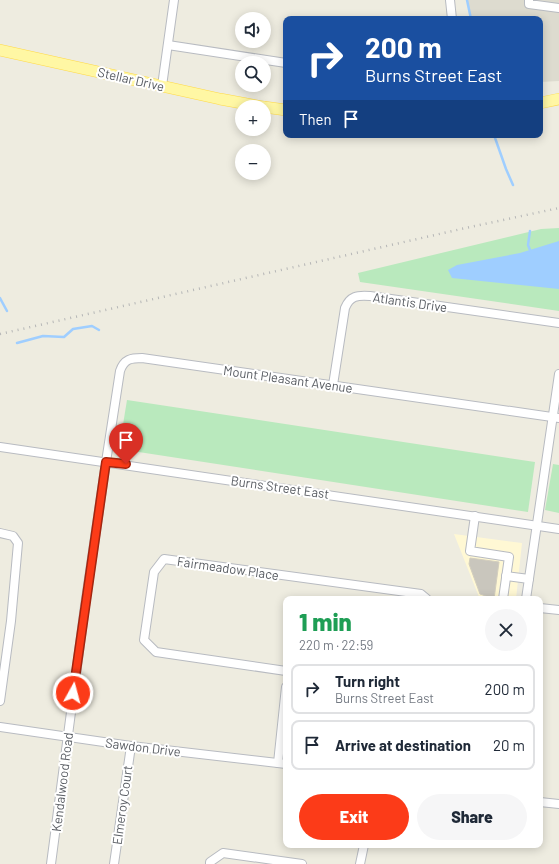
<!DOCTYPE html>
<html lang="en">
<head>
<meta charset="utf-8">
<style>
  body { margin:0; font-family:Barlow,sans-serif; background:#f6f6f7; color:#1f2937; height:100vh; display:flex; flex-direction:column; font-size:15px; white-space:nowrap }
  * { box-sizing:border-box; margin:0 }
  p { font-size:13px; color:#747a83 }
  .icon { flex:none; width:22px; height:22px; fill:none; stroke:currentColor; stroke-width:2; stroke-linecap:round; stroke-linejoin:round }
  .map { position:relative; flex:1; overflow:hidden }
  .panel { position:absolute; left:283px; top:596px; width:260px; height:252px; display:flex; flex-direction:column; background:#fff; border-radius:8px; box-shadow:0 2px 10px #0003 }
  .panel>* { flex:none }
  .guide { position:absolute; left:283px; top:16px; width:260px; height:122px; border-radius:8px; box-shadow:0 2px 10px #0003; background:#1a4fa0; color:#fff; overflow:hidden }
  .controls { position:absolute; left:235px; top:12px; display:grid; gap:8px }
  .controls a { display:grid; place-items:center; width:36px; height:36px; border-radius:50%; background:#fff; box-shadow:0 2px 10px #0003; font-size:20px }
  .pin { position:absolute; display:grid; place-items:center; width:34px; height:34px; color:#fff; margin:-41px -17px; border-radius:50% 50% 50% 0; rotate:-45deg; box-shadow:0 0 4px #0007 }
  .pin .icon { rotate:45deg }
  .me { position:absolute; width:44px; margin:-22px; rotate:7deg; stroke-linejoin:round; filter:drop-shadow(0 0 3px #0008) }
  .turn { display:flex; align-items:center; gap:14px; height:84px; padding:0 16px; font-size:18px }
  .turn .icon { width:52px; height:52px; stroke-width:2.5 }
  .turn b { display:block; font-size:28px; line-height:34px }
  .then { display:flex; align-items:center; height:38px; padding:0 16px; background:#0003; gap:8px; font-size:15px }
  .round { display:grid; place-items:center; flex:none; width:42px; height:42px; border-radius:21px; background:#f6f6f7 }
  .headline { display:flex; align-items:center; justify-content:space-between; height:68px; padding:0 16px }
  h1 { font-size:24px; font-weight:800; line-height:30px; color:#1e9e55 }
  .primary-button { display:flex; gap:8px; margin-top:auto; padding:8px 16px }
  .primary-button a { flex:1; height:46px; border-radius:24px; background:#fc3b18; color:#fff; font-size:16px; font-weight:800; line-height:46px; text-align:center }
  .primary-button a+a { background:#f6f6f7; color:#1f2937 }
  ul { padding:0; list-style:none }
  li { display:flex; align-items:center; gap:12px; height:50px; margin:0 8px 6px; padding:0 8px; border:2px solid #e0e1e3; border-radius:8px }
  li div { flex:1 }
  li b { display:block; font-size:15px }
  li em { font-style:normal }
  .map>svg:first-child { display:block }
  .commercial { fill:#fff8d4 }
  .education { fill:#dddbcf }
  .green { fill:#b9e9bd }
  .water { fill:#9fceff }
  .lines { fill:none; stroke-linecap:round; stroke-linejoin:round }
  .stream { stroke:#9fceff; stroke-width:2.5 }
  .building { fill:#c9c6bd; stroke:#d3cebe }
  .minor-casing { stroke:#b8bbc1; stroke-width:10 }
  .major-casing { stroke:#ffd948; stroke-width:12 }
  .minor { stroke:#fff; stroke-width:8 }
  .major { stroke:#fff7a4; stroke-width:11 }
  .rail { stroke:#b5b6b6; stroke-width:2.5; stroke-dasharray:1 5; stroke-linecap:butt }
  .route-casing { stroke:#a42610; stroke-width:10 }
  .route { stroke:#fc3b18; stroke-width:7 }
  .labels { text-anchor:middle; stroke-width:4; stroke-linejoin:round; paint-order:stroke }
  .street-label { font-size:13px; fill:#595d63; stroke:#fff }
</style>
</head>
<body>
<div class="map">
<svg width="559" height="864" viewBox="0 0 559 864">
  <rect width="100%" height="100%" fill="#eeece0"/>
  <path class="commercial" d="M454,534L522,543L516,599H485L479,597Z"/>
  <path class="education" d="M467,0H559V81L540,82V19H471Z"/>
  <g class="green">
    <path d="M559,228V311L360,282L358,273L541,229Z"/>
    <path d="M127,400L535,462L528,512L119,449Z"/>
    <path d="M553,464L559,465V513L545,510Z"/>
  </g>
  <path class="water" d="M559,241V289L452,278L448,270L457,265L520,253Z"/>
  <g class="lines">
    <g class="stream">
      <path d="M467,0L471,19"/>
      <path d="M494,135L506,169L513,185"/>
      <path d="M530,231L528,245L530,250"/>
      <path d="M0,298L7,311"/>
      <path d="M17,343L43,336L64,337L73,329L92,326L99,330"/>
    </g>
  </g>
  <path class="building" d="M470,558L499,562L494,599L480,594L469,564Z"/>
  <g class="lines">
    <defs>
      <g id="minor">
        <path d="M450,0L452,19"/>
        <path d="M529,0V4L559,8"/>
        <path d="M168,45L286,63"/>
        <path d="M162,86L174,0"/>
        <path d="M333,385L345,308C350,296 357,295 370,296L559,323"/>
        <path d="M0,447L559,529"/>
        <path d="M475,516L470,551L509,557L503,599"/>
        <path d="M0,533L13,536L18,543L11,621L0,701"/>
        <path d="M506,576L529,579"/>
        <path d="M526,599L559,374"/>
        <path d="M540,608L559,610"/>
        <path d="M286,671L156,652L144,640L154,572L164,559L421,594L427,599"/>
        <path d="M0,727L131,746L286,764"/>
        <path d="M278,763L286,687"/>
        <path d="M540,802L559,804"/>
        <path d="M51,864L85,606L106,462L120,371C124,359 131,358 142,358L559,418"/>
        <path d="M114,864L131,746"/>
        <path d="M210,864V862L223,853L302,864"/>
        <path d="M360,864L364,845"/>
      </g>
      <g id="major">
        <path d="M0,50L220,99L263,107"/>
        <path d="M540,103L559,99"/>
        <path d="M264,107L286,110"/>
      </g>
    </defs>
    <use href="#minor" class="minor-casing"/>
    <use href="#major" class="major-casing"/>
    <use href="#minor" class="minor"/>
    <use href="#major" class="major"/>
    <path class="rail" d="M0,334L470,227L559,208"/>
  </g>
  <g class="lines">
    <defs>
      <path id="route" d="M73,693L106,462L126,464"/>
    </defs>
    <use href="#route" class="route-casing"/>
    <use href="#route" class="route"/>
  </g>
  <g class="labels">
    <g class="street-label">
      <text transform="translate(131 79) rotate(13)" y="5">Stellar Drive</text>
      <text transform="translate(410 302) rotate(8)" y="5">Atlantis Drive</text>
      <text transform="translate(288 379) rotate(8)" y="5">Mount Pleasant Avenue</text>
      <text transform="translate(280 487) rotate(8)" y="5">Burns Street East</text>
      <text transform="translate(228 568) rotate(8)" y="5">Fairmeadow Place</text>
      <text transform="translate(143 747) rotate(7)" y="5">Sawdon Drive</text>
      <text transform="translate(62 782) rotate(-83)" y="5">Kendalwood Road</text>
      <text transform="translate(122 805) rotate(-82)" y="5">Elmeroy Court</text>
    </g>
  </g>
</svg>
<div class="controls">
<a><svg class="icon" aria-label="sound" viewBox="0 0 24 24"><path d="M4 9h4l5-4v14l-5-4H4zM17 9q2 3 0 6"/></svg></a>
<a><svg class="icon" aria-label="search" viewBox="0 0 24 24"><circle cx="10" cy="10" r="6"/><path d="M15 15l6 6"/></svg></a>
<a>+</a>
<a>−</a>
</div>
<div class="pin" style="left:126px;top:464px;background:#d93025"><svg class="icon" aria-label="arrive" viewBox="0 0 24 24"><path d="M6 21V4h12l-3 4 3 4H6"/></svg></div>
<svg class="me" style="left:73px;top:693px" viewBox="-20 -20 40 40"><circle r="17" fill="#fc3b18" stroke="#fff" stroke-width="3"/><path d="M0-11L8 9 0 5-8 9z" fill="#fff"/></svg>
<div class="guide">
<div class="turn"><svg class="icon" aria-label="right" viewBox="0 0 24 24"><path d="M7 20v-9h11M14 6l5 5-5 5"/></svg><div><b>200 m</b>Burns Street East</div></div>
<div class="then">Then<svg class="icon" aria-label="arrive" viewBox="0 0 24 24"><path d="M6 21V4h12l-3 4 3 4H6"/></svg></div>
</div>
<section class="panel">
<div class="headline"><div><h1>1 min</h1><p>220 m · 22:59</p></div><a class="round"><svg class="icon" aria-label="close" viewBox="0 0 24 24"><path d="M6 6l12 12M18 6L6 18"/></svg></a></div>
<ul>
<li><svg class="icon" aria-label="right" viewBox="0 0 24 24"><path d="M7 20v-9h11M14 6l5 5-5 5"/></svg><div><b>Turn right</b><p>Burns Street East</p></div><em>200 m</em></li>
<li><svg class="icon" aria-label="arrive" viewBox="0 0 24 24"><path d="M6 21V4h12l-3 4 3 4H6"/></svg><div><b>Arrive at destination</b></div><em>20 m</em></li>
</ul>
<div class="primary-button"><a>Exit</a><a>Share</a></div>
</section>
</div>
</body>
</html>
